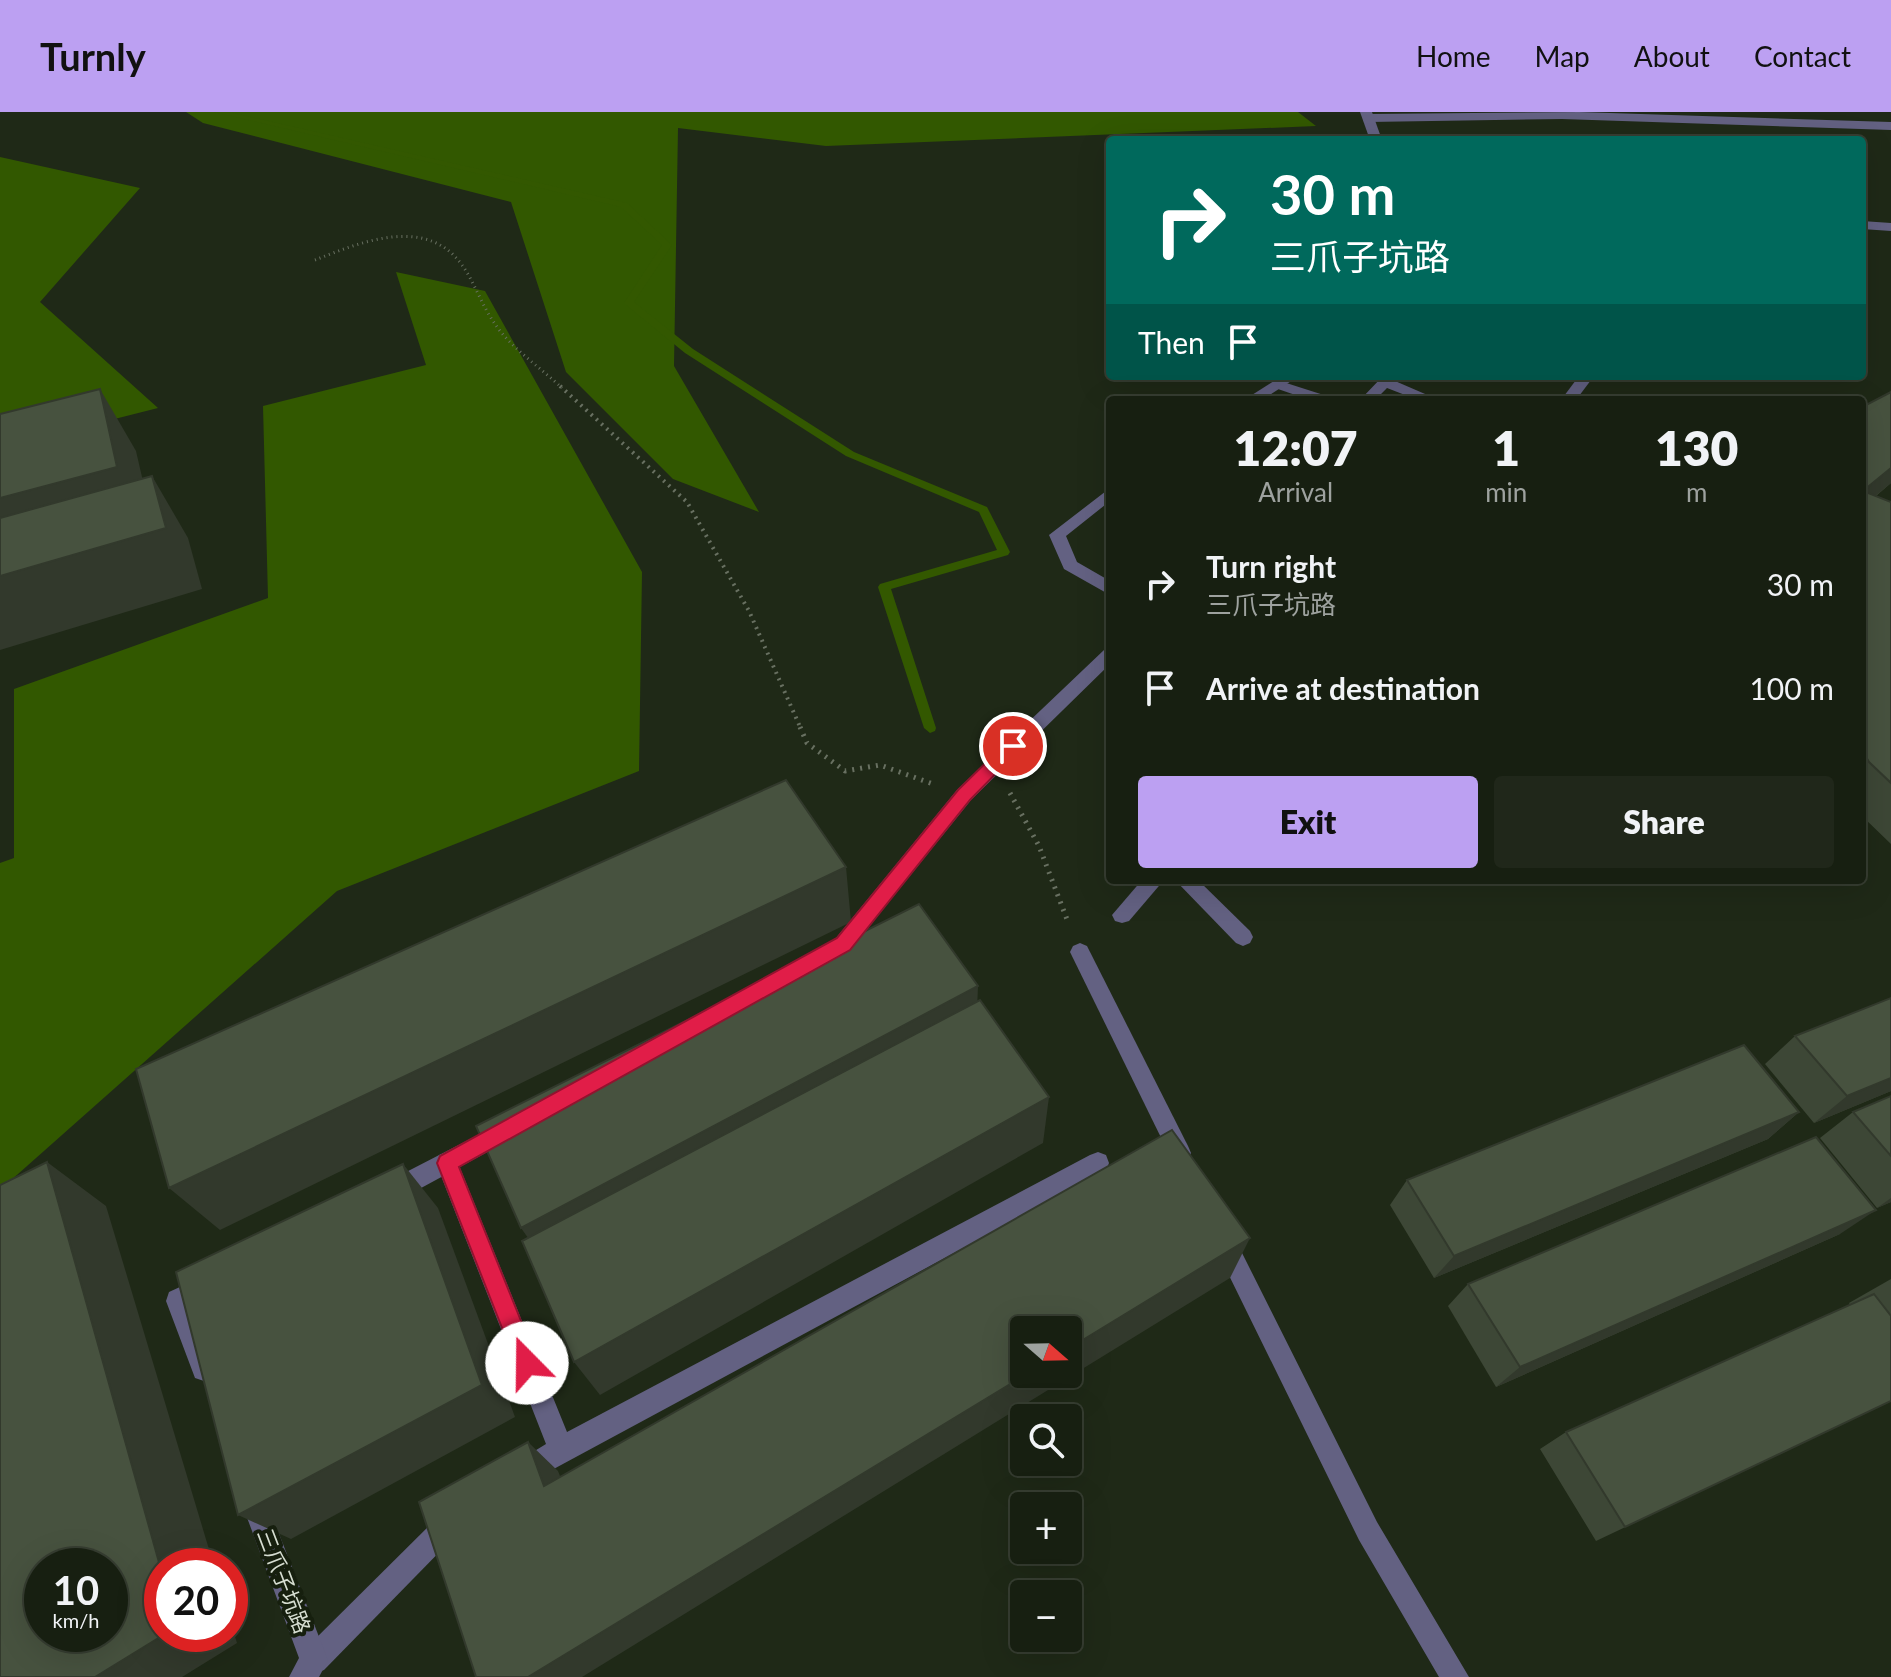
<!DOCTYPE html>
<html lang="en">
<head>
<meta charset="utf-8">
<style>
  body { margin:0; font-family:Lato,"Noto Sans TC",sans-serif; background:#20271a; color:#f1f3f6; height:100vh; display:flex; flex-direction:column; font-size:30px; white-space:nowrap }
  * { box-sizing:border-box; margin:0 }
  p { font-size:26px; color:#9ea29f }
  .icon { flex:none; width:44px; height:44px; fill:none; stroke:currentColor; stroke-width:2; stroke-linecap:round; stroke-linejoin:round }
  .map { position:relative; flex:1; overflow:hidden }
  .panel { position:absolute; left:1106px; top:284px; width:760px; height:488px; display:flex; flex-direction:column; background:#171f11; border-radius:8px; box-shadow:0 8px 32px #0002,0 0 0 2px #363d31 }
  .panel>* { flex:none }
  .hud { position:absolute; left:1106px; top:24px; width:760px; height:244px; border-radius:8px; box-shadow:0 8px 32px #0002,0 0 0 2px #363d31; background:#00695c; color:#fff; overflow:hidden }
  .needle { width:52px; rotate:110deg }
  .fabs { position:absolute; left:1010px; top:1204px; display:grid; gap:16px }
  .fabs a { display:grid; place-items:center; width:72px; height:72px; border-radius:8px; background:#171f11; box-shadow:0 8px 32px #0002,0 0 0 2px #363d31; font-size:40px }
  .speed { position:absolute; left:24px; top:1436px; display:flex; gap:16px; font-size:40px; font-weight:700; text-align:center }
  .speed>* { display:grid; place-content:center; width:104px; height:104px; border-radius:50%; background:#171f11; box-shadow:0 8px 32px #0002,0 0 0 2px #363d31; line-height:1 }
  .speed small { font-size:20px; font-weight:400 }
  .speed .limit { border:12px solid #d22; background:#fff; color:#111 }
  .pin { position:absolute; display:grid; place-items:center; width:68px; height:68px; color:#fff; margin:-34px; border:4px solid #fff; border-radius:50%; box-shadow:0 2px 8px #0007 }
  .me { position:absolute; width:88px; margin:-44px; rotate:338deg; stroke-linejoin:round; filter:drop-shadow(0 0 6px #0008) }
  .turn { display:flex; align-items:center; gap:28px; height:168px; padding:0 32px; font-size:36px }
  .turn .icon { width:104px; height:104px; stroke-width:2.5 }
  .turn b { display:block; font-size:56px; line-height:68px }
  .then { display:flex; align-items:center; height:76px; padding:0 32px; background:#0003; gap:16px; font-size:30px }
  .eta { display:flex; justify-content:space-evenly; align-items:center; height:136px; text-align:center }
  .eta b { font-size:48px; font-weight:800; line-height:56px }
  .cta { display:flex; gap:16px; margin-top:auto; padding:16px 32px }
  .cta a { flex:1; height:92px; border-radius:8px; background:#bca0f2; color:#111; font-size:32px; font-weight:800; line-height:92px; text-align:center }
  .cta a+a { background:#20271a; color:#f1f3f6 }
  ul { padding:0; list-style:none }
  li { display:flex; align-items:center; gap:24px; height:104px; padding:0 32px }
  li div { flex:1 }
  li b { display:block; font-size:30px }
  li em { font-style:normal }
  header { display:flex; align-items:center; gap:48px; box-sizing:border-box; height:112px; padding:0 40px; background:#bca0f2; color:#111 }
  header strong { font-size:38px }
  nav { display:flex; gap:44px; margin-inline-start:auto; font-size:28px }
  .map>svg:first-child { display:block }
  .forest { fill:#325800 }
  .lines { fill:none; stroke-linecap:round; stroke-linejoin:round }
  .stream { fill:#335800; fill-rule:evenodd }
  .path-far2 { stroke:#687061; stroke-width:3; stroke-dasharray:1 4; stroke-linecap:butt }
  .path-far1 { stroke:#687061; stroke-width:4; stroke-dasharray:2 5; stroke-linecap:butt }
  .path { stroke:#687061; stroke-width:5; stroke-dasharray:2 6; stroke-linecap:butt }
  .service { fill:#636182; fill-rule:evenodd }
  .minor { fill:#636182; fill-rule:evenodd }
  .wall { fill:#3d4736 }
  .shaded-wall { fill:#32392c }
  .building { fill:#47523f; stroke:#32392c; stroke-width:2; fill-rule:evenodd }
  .route { fill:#e11d48; stroke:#92132f; stroke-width:2 }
  .labels { text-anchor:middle; stroke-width:8; stroke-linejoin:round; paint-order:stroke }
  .street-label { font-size:22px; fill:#d6ddd1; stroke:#161f0e }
</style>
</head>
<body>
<header>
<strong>Turnly</strong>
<nav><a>Home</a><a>Map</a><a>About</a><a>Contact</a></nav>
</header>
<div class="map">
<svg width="1891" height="1565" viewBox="0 0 1891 1565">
  <rect width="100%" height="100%" fill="#1f2917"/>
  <g class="forest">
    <path d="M186,0H1298L1316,14L826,34L678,16L674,254L759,400L673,367L566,260L511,90L203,11Z"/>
    <path d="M0,45L140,76L40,190L158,296L0,336Z"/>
    <path d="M396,160L485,179L642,460L639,659L337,779L0,1078V751L14,746V577L268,486L263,294L426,253Z"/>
  </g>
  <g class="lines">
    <path class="stream" d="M214,0H229L627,91L672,133L634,190L693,237L854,340L987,395L1010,440L1008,443L891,477L936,616L935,619L930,621L924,616L878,475L880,472L997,438L979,400L846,344L685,241L626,193L624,191L662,133L621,95Z"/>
    <path class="path-far2" d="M315,148C361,130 426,103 462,153C475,171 482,194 495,212C509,234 542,257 562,276"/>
    <path class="path-far1" d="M560,274L687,390L749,499L801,617"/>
    <g class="path">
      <path d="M800,615L807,631L845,659L880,653L933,672"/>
      <path d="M1010,681L1039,734L1068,810"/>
    </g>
    <g class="service">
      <path d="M1579,0L1891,10V18L1562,7L1369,10L1363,6L1369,2Z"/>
      <path d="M1862,109L1891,111V119L1862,117Z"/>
      <path d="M1383,264H1398L1395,269L1439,288H1418L1387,276L1375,288H1360Z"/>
      <path d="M1579,264H1594L1576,288H1561Z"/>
      <path d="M1280,269L1330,285L1332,288H1310L1275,276L1273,273Z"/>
      <path d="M1142,768H1164L1129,809L1122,811L1115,809L1112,803Z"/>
      <path d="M1175,768H1198L1250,819L1253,825L1250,831L1243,834L1236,831Z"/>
      <path d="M447,1040L455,1043L458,1051L567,1320L1090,1043L1098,1040L1106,1043L1109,1051L1106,1059L524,1373L515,1369L511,1360L515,1351L546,1332L436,1051L439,1043Z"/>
      <path d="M449,1399L458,1403L462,1412L458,1421L324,1558L314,1562L304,1558L300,1548L304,1538L440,1403Z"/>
    </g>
    <g class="minor">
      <path d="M1360,0H1372L1382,28H1370Z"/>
      <path d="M1282,264H1299L1262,288H1244Z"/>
      <path d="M1110,376V389L1066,424L1077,450L1110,469V483L1064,457L1049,423Z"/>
      <path d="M1110,536V552L971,688L850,838L823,853L816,850L813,844L816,838L836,826L957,678L1104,538Z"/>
      <path d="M1080,831L1087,834L1188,1034L1191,1041L1188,1048L1180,1052L1172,1048L1070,840L1073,834Z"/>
      <path d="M507,1008L515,1011L518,1018L515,1025L399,1088L391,1091L383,1088L379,1080L383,1072Z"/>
      <path d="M1225,1120L1233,1123L1377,1410L1469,1565H1439L1359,1428L1217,1139L1213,1131L1217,1123Z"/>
      <path d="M206,1163L215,1167L218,1175L215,1183L192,1195L216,1257L213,1266L204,1269L195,1266L166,1189L169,1180Z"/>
      <path d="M255,1379L264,1383L328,1548L319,1565H289L299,1546L242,1392L246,1383Z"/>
    </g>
  </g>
  <g class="wall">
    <path d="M1862,295L1891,371L1876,384L1891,390V732L1862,704Z"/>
    <path d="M1891,886V979L1814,1011L1765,952L1795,924Z"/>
    <path d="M1891,984V1090L1877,1096L1820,1026L1853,1000Z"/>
    <path d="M1799,1000L1768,1027L1434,1166L1390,1093L1407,1068Z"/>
    <path d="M1840,1122L1496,1275L1448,1194L1468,1172Z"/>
    <path d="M1891,1167V1289L1596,1429L1540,1337L1566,1320L1850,1193L1849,1191Z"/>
  </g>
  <g class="shaded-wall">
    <path d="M100,277L136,339L154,417L0,460V386Z"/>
    <path d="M1891,356V371L1862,395V381Z"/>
    <path d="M152,364L188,426L202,477L0,538V464Z"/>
    <path d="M846,755L851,810L220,1118L169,1076Z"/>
    <path d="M978,874L976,924L550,1157L521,1116Z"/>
    <path d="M1891,966V979L1814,1011L1847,984Z"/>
    <path d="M1049,985L1043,1031L600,1283L574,1250Z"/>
    <path d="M1799,1000L1768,1027L1434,1166L1454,1144Z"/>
    <path d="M47,1050L106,1094L214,1454H162V1461Z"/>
    <path d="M403,1052L438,1096L515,1305L291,1427L238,1403Z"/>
    <path d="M1891,1086V1090L1877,1096Z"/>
    <path d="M1876,1098L1840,1122L1496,1275L1520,1255Z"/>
    <path d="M1250,1126L1230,1166L582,1565H528L1027,1262H1068V1237Z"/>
    <path d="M528,1330L558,1359L574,1399L544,1374Z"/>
    <path d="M230,1509L237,1531L182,1565H95L165,1522H230Z"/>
  </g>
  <g class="building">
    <path d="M100,277L117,355L0,386V302Z"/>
    <path d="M1891,280V356L1863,379L1891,390V671L1869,650L1862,638V295Z"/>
    <path d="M152,364L166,416L0,464V406Z"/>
    <path d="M786,668L846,755L169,1076L136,957Z"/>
    <path d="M919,792L978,874L521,1116L476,1014Z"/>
    <path d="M1891,886V966L1847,984L1795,924Z"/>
    <path d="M980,888L1049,985L574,1250L522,1129Z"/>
    <path d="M1744,933L1799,1000L1454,1144L1407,1068Z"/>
    <path d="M1891,984V1044L1853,1000Z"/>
    <path d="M1172,1018L1250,1126L1068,1237V1218H1024V1262H1027L528,1565H476L419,1390L528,1330L544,1374Z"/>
    <path d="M1816,1025L1876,1098L1520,1255L1468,1172Z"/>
    <path d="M47,1050L162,1461V1522H165L95,1565H0V1073ZM42,1454H110V1522H42Z"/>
    <path d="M403,1052L482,1273L238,1403L176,1160Z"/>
    <path d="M1874,1182L1891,1204V1289L1625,1415L1566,1320Z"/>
  </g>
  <path class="route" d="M1013,628L1021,634L1019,638L970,688L850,838L459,1055L538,1251L535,1259L527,1263L519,1259L437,1051L440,1044L837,826L958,678L1007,630Z"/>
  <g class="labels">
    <g class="street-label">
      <text transform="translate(284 1469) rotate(69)" y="8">三爪子坑路</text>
    </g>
  </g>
</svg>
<div class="fabs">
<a><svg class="needle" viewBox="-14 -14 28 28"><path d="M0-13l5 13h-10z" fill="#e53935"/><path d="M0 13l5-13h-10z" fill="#9ea29f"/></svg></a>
<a><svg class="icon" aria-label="search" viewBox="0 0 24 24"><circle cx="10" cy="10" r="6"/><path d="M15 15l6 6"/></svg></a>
<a>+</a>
<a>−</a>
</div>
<div class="speed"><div>10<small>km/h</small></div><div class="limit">20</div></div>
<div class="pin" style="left:1013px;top:634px;background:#d93025"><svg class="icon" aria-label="arrive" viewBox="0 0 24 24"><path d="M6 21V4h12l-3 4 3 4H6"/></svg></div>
<svg class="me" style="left:527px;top:1251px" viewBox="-20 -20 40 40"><circle r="19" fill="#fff"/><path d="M0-13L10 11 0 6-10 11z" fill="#e11d48"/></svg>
<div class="hud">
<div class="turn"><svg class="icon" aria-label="right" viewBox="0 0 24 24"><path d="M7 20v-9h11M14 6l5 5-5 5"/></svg><div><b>30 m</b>三爪子坑路</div></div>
<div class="then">Then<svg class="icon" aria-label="arrive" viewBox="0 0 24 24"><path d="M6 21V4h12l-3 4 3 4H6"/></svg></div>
</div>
<section class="panel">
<div class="eta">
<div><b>12:07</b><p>Arrival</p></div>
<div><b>1</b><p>min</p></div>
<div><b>130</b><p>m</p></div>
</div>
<ul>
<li><svg class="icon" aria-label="right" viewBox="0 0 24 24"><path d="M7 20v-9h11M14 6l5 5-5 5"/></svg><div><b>Turn right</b><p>三爪子坑路</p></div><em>30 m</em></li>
<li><svg class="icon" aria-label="arrive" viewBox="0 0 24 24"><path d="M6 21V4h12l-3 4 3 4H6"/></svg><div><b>Arrive at destination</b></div><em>100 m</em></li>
</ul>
<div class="cta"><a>Exit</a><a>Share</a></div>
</section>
</div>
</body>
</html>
